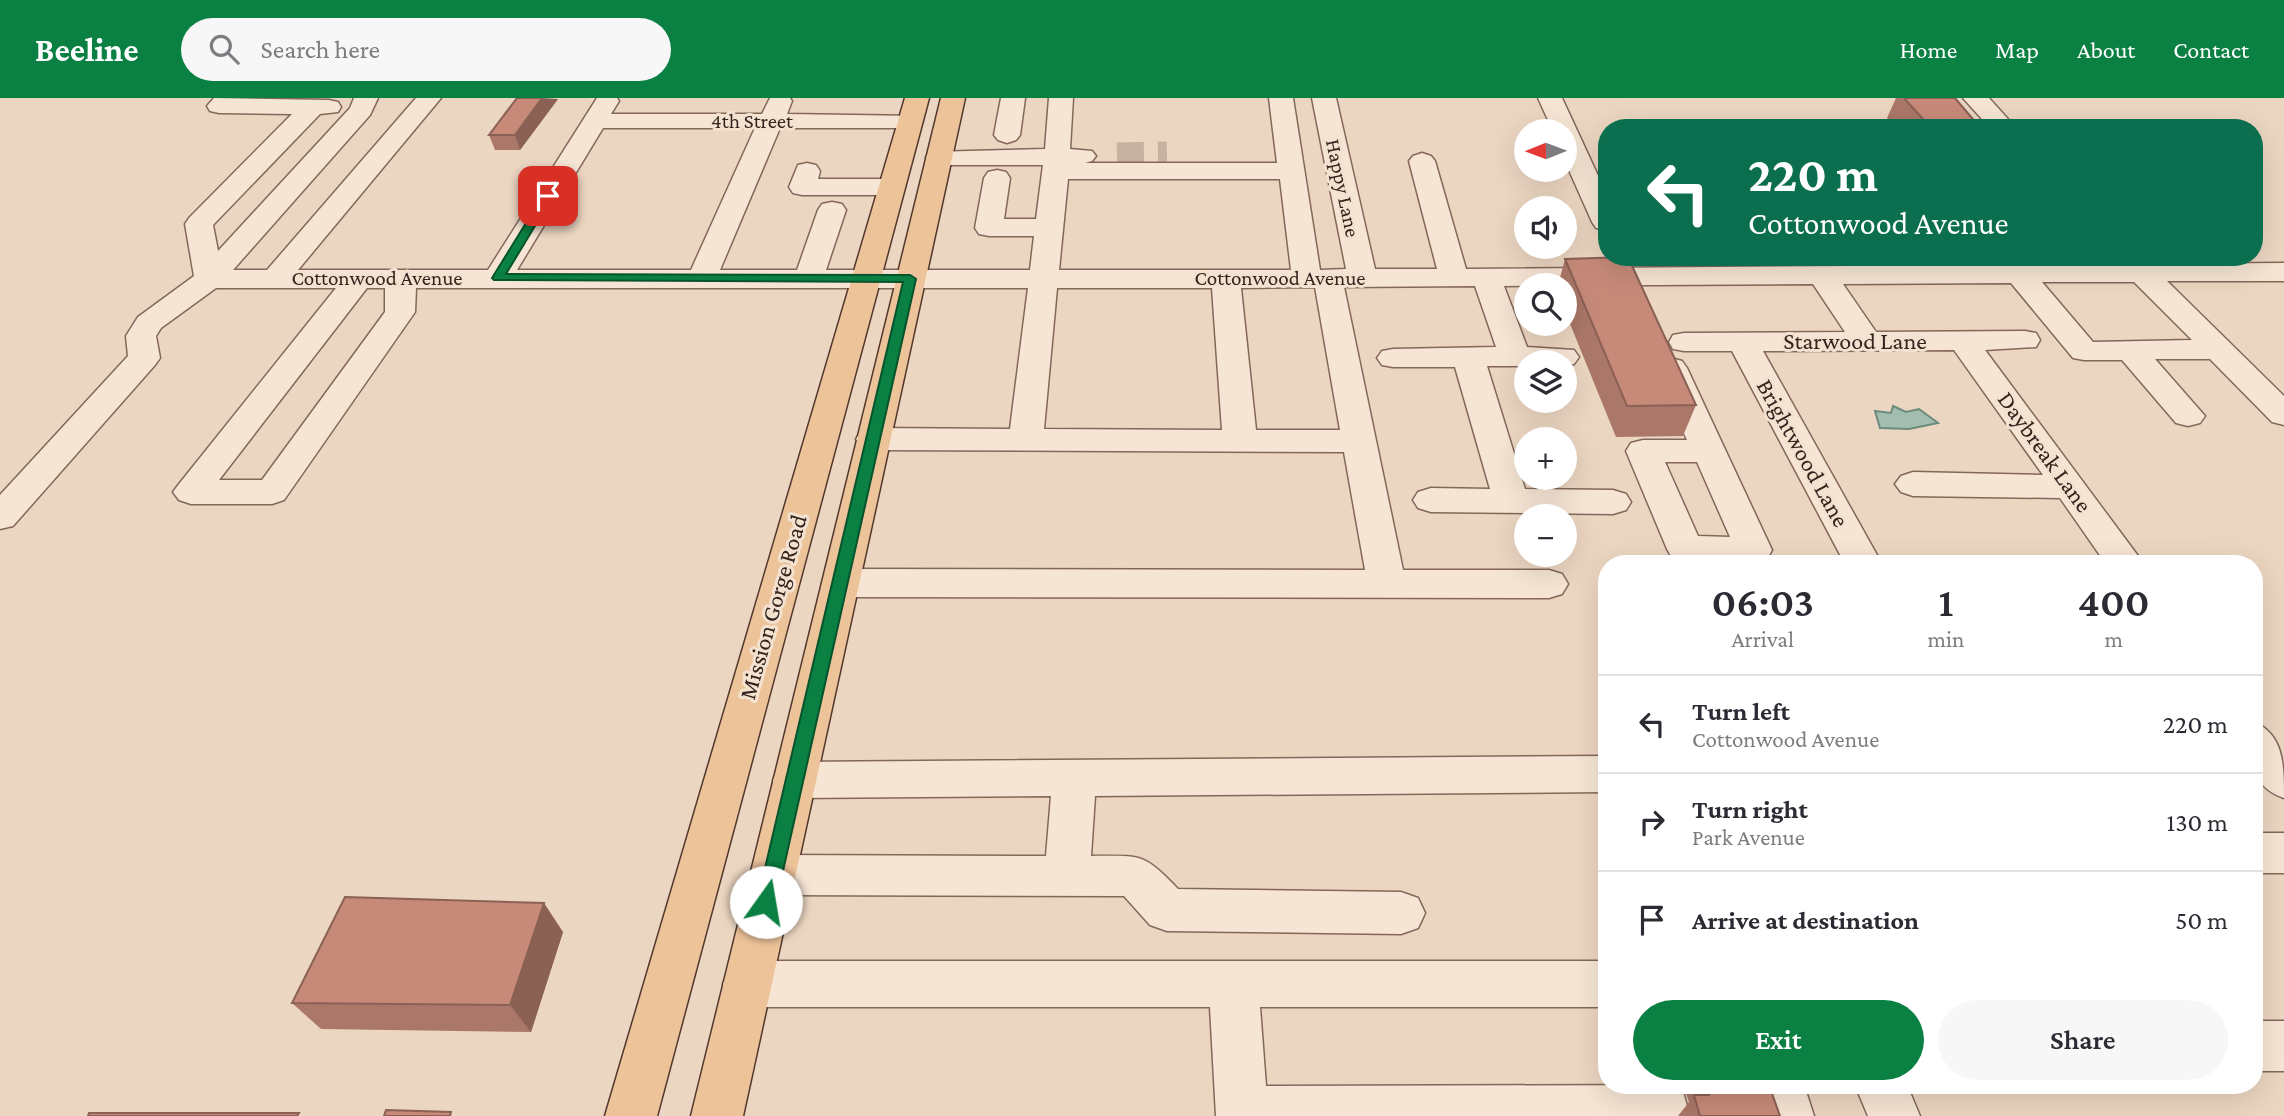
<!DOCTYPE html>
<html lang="en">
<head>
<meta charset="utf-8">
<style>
  body { margin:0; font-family:"Crimson Pro",serif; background:#f7f7f7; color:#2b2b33; height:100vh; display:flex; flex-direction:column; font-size:26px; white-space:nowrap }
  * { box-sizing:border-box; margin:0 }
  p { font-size:23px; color:#7c7c81 }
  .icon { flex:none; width:38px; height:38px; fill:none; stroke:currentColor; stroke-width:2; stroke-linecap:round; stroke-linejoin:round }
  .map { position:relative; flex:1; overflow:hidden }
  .sheet { position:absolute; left:1598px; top:457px; width:665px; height:539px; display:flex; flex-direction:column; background:#fff; border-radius:28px; box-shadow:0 7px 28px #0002 }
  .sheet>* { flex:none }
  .hud { position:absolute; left:1598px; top:21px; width:665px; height:147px; border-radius:28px; box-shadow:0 7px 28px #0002; background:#0b6e4f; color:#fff; overflow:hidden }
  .needle { width:46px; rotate:269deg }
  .fabs { position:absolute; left:1514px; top:21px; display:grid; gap:14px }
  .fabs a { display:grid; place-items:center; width:63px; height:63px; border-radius:50%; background:#fff; box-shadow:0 7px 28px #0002; font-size:35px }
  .pin { position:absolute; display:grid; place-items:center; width:60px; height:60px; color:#fff; margin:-30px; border-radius:14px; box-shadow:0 4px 10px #0006 }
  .me { position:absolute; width:77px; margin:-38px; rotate:13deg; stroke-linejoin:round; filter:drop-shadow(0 0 5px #0008) }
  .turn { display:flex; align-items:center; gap:24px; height:147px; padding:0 35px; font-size:32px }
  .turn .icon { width:91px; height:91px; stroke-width:2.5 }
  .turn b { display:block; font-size:49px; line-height:60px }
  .eta { display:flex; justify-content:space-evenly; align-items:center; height:119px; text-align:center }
  .eta b { font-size:42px; font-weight:600; line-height:49px }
  .primary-button { display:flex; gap:14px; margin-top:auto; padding:14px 35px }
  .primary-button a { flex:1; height:80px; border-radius:42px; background:#0b8043; color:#fff; font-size:28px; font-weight:600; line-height:80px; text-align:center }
  .primary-button a+a { background:#f7f7f7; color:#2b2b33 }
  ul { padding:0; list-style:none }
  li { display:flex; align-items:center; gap:21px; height:98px; padding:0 35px; border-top:2px solid #e1e1e2 }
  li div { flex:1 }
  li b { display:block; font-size:26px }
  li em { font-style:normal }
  header { display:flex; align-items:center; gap:42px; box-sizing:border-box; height:98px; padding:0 35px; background:#0b8043; color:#fff }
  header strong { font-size:33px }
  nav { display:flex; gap:38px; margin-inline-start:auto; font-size:24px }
  .search { width:490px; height:63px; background:#f7f7f7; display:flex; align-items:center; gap:18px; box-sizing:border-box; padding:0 24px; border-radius:38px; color:#7c7c81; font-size:26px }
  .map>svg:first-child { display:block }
  .water { fill:#a3beb1; stroke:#6b8b7d; stroke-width:2 }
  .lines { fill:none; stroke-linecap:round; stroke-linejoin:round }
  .minor-tunnel { stroke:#c6b2a0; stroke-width:27; stroke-dasharray:27 14; stroke-linecap:butt }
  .minor-casing { stroke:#83685a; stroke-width:3 }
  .major-casing { stroke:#51372e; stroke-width:3 }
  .minor { fill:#f6e5d4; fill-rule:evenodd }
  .major { fill:#edc39a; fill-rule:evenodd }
  .wall { fill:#ab7768 }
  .shaded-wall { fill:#8b6155 }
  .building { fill:#c78a79; stroke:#8b6155; stroke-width:2 }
  .route { fill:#0b8043; stroke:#07532c; stroke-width:2 }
  .labels { text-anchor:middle; stroke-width:6; stroke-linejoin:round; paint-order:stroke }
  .far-street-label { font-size:21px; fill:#34241d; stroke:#f3e2d0 }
  .street-label { font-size:24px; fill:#34241d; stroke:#f3e2d0 }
</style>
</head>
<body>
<header>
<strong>Beeline</strong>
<div class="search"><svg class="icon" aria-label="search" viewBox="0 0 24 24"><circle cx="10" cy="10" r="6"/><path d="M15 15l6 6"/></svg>Search here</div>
<nav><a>Home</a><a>Map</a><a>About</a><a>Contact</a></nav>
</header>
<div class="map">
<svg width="2284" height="1018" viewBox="0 0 2284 1018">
  <rect width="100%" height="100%" fill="#ebd6c1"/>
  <path class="water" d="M1893,308L1906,314L1919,311L1938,325L1909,331L1880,330L1875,313L1891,315Z"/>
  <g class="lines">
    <path class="minor-tunnel" d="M1117,58L1167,57"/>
    <defs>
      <g id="minor">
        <path d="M214,0L329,2L338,4L341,9L338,14L320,16L213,127L218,153L350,10L354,0H378L370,17L233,172H267L416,0H441L298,172H488L597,0H617L619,3L611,16H762L770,0H790L792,3L787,16L919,18L922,23L919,28L910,30H780L720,172H797L818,112L822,106L832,104L842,106L846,112L826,172H1030L1034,138H989L979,136L975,130L984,80L988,74L997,72L1006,74L1010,80L1004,121H1036L1043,67H939L930,64L926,59L930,54L1045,51L1049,0H1073L1070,51L1092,53L1096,58L1092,63L1085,65H1277L1269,0H1293L1320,172L1346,171L1312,0H1336L1375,171H1437L1409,63L1413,58L1422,55L1431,58L1435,63L1466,171L2119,166L2122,159H2143L2150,166L2284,165V183H2167L2284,298V327L2272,324L2210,261H2155L2205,318L2200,325L2188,328L2176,325L2122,262H2084L2073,260L2011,185L1843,186L1876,234L2025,233L2036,235L2040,242L2036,249L1985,252L2144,466H2106L2060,400L1913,398L1901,394L1895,386L1901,378L1913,374L2043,377L1954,252L1763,253L1882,466H1845L1732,253H1684L1673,251L1669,244L1673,237L1684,235L1845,234L1813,186L1504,188L1527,249L1574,252L1579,259L1574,266L1564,268V264H1526V268H1487L1525,391L1613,392L1626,396L1631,404L1626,412L1613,416L1431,414L1418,410L1413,402L1418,394L1431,390L1490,391L1455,269H1393L1382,267L1377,260L1382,253L1393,251L1496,249L1475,188L1344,189L1403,472H1549L1562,476L1568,486L1562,496L1549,500L841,499L828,495L822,485L828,475L841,471L1365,472L1344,354L873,352L861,349L856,341L861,333L873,330L1010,331L1028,190H416L415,214L284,402L272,406H191L179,402L173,394L179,386L336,190H216L161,230L156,238L160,260L155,267L13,428L0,431V397L128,258L126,238L138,219L194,178L185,126L189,120L292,16L219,15L210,13L207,8ZM603,30H755L691,172H517ZM1068,81H1280L1291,172H1059ZM2042,184H2134L2192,242L2093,244ZM1315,189L1340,332H1256L1241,190ZM367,190H385V214L262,382H219ZM1057,190H1212L1222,332L1044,331Z"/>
        <path d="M1001,0H1025L1020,37L1016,42L1007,45L998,42L994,37Z"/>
        <path d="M1538,0H1562L1606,95V132L1596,130L1592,124L1564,61V33H1553Z"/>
        <path d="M1963,0H1989L2016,30H1990Z"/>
        <path d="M807,65L816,67L820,73L818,81H892L901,83L905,89L901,95L892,97H802L793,95L789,89L798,67Z"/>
        <path d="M1671,260L1682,263L1687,270L1772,452L1767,461C1740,469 1699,468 1672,460L1667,451L1626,353L1631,345L1643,342H1687L1655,270L1660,263ZM1665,364H1697L1730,439L1698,438Z"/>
        <path d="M2254,624C2284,637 2284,667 2284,700C2246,687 2254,657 2254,624Z"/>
        <path d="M1606,658V694L1095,698L1091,758C1142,758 1142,754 1178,791L1401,794L1418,800L1425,815L1418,830L1401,836L1167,833L1150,827L1124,798L773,797L757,791L750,777L757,763L773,757L1046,758L1051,698L795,700L780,695L773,682L780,669L795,664Z"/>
        <rect x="2254" y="735" width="30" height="40"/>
        <path d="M748,863H1606V909H1260L1266,988L1681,987L1689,1015L1688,1018H1216L1210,909H748L731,902L723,886L731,870Z"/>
        <rect x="2254" y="923" width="30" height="50"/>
        <path d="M1752,987H1804L1814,1018H1762Z"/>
        <path d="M1855,987H1907L1920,1018H1868Z"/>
      </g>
      <g id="major">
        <path d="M905,0H929L657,1018H605Z"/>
        <path d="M941,0H965L743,1018H691Z"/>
      </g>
    </defs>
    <use href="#minor" class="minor-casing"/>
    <use href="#major" class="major-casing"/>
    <use href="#minor" class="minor"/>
    <use href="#major" class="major"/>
  </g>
  <g class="wall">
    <path d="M1896,0H1955L1977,26L2003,30H1895L1887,20Z"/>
    <path d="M558,1L520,52H495L489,37Z"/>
    <path d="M1565,161L1696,307L1683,338L1616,339L1564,211V187H1558Z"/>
    <path d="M563,834L531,934L321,931L292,905Z"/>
    <path d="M1683,987H1769L1780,1018H1678L1689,1004Z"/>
  </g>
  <g class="shaded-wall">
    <path d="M542,0L558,1L520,52L515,37Z"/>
    <path d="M544,805L563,834L531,934L510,907Z"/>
  </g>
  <g class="building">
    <path d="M517,0H542L515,37H489Z"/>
    <path d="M1904,0H1955L1977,26L2000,27L2003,30H1931Z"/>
    <path d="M1628,159L1696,307L1627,308L1565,161Z"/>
    <path d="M345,799L544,805L510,907L292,905Z"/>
    <path d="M1709,987H1769L1780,1018H1700L1694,997H1709L1711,991Z"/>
    <path d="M386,1012L451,1014L450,1018H384Z"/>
    <path d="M89,1015H299L297,1018H88Z"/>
  </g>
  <path class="route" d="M544,96L553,98L506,176L910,177L916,181L776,804L773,811L766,813L760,811L757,804L903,184L494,182L492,180Z"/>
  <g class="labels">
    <g class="far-street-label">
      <text x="752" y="30">4th Street</text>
      <text transform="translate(1343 90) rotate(78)" y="7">Happy Lane</text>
      <text x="377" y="187">Cottonwood Avenue</text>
      <text x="1280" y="187">Cottonwood Avenue</text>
    </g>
    <g class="street-label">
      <text x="1855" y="251">Starwood Lane</text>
      <text transform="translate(2045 354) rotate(54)" y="8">Daybreak Lane</text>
      <text transform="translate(1803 355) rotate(61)" y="8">Brightwood Lane</text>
      <text transform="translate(773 509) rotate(-74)" y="8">Mission Gorge Road</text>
    </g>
  </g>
</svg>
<div class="fabs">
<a><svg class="needle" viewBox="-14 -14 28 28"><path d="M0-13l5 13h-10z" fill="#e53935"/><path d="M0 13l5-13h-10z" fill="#7c7c81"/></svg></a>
<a><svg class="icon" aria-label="sound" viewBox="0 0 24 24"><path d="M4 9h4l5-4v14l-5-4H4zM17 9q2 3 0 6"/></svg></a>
<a><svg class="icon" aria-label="search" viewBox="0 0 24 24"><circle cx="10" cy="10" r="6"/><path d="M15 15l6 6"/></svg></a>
<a><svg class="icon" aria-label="layers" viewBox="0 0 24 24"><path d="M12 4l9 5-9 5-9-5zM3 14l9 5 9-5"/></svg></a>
<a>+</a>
<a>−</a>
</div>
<div class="pin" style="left:548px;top:98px;background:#d93025"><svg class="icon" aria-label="arrive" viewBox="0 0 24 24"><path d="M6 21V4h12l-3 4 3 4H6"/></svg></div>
<svg class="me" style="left:766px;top:804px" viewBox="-20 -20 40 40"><circle r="19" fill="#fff"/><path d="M0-13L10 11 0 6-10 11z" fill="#0b8043"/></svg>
<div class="hud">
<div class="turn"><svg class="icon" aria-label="left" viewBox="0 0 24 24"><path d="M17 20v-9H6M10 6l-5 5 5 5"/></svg><div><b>220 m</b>Cottonwood Avenue</div></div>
</div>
<section class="sheet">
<div class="eta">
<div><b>06:03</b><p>Arrival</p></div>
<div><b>1</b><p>min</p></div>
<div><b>400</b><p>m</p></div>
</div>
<ul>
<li><svg class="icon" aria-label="left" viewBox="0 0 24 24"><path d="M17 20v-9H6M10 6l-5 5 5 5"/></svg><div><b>Turn left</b><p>Cottonwood Avenue</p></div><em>220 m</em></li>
<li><svg class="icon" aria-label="right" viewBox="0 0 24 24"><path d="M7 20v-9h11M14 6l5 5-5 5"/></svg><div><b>Turn right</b><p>Park Avenue</p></div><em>130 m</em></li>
<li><svg class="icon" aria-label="arrive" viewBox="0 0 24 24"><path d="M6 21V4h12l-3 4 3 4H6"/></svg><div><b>Arrive at destination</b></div><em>50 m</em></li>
</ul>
<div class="primary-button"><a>Exit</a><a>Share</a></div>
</section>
</div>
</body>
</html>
